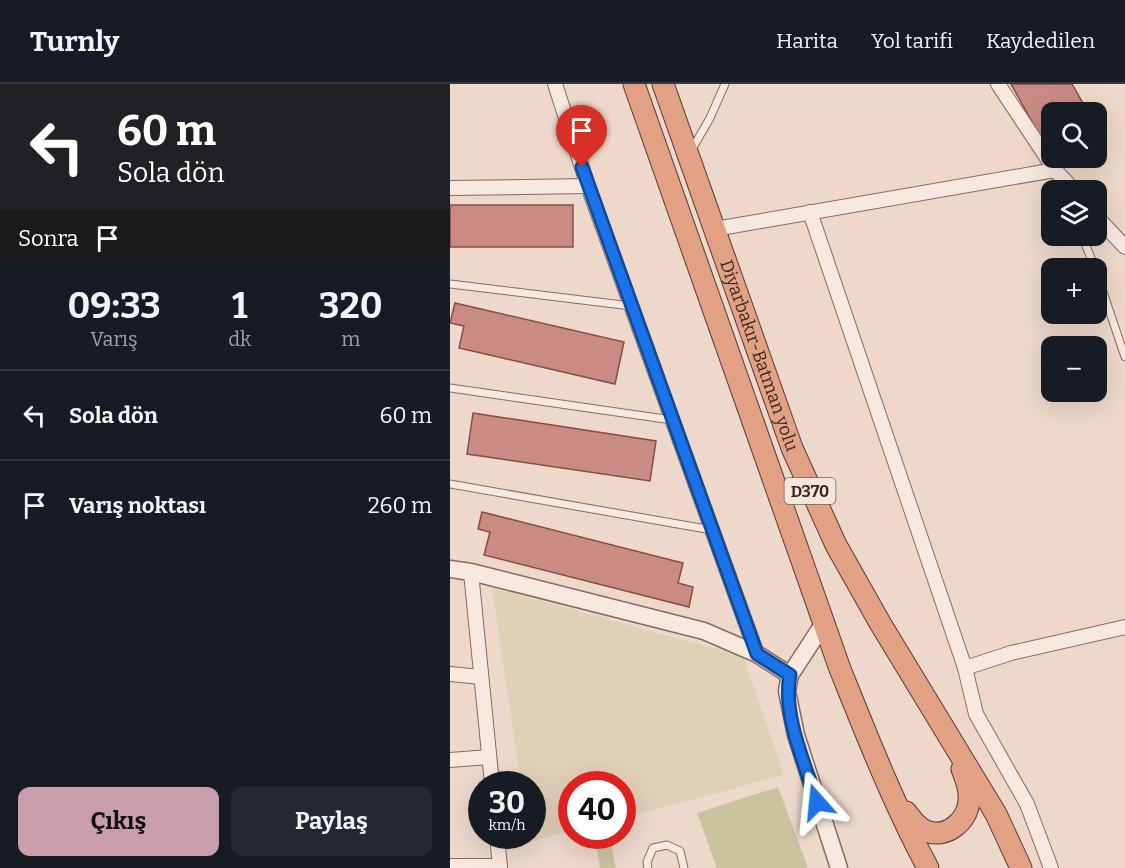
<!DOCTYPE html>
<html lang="tr">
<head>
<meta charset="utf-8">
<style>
  body { margin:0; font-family:Bitter,serif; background:#242831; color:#f1f3f6; height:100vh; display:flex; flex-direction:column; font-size:22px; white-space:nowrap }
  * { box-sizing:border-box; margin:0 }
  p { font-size:20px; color:#9ea1a6 }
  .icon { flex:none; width:33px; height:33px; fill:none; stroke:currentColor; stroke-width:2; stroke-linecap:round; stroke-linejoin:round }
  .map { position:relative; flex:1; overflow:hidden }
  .panel { display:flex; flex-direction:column; background:#171b24; width:450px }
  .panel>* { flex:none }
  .banner { background:#202124; color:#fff; overflow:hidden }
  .buttons { position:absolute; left:591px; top:18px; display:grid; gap:12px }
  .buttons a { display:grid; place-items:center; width:66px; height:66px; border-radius:12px; background:#171b24; box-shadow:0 6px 24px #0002; font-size:30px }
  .speed { position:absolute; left:18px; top:687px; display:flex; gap:12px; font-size:30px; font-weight:700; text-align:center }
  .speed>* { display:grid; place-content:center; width:78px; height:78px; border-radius:50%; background:#171b24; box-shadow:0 6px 24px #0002; line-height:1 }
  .speed small { font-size:15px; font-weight:400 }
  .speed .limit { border:9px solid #d22; background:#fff; color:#111 }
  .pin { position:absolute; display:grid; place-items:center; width:51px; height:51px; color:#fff; margin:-62px -26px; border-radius:50% 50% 50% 0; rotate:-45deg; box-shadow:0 0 6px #0007 }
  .pin .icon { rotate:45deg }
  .me { position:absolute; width:66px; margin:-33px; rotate:342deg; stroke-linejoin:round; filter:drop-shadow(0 0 4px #0008) }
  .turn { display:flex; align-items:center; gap:21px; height:126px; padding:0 18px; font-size:27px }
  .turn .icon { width:78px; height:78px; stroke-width:2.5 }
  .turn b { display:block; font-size:42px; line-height:51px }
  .then { display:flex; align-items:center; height:57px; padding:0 18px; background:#0003; gap:12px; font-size:22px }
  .eta { display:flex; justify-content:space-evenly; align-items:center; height:102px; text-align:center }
  .eta b { font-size:36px; font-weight:700; line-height:42px }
  .action { display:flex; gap:12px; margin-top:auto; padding:12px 18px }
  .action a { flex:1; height:69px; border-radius:12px; background:#c89dac; color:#111; font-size:24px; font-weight:700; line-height:69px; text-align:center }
  .action a+a { background:#242831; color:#f1f3f6 }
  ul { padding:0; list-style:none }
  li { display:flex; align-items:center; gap:18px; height:90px; padding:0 18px; border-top:2px solid #363941 }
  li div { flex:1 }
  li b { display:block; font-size:22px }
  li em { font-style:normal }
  header { display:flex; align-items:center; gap:36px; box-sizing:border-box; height:84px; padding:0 30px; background:#171b24; border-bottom:2px solid #363941 }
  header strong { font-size:28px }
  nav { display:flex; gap:33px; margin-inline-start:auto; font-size:21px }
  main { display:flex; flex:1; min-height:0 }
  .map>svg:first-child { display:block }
  .farmland { fill:#e2cfb8 }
  .green { fill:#cbc29f }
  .building { fill:#c98b83; stroke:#874c47; stroke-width:1.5 }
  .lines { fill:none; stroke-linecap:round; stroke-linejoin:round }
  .service-casing { stroke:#896960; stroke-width:9 }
  .minor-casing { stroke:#896960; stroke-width:16 }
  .tertiary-casing { stroke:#896960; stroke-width:19 }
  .trunk-casing { stroke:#573933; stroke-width:23 }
  .service { stroke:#f8e8de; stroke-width:7 }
  .minor { stroke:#f8e8de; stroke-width:14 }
  .tertiary { stroke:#f8e8de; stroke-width:16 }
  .trunk { stroke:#e2a084; stroke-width:21 }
  .route-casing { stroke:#114b97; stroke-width:15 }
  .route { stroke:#1a73e8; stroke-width:10 }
  .labels { text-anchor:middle; stroke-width:6; stroke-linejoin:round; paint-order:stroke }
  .shield { fill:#f5e5da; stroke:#725f59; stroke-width:1.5 }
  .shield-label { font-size:16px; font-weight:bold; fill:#3a2622 }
  .street-label { font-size:18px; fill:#3a2622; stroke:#f5e5da }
</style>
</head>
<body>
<header>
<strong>Turnly</strong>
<nav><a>Harita</a><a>Yol tarifi</a><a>Kaydedilen</a></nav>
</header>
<main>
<section class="panel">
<div class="banner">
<div class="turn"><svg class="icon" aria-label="left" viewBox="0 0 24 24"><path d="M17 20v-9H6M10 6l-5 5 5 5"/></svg><div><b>60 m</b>Sola dön</div></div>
<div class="then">Sonra<svg class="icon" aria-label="arrive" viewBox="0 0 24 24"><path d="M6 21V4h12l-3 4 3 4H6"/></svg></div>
</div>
<div class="eta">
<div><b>09:33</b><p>Varış</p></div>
<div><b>1</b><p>dk</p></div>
<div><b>320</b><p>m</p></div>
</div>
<ul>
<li><svg class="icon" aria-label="left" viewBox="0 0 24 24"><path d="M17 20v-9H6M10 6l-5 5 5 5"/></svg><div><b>Sola dön</b></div><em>60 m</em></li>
<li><svg class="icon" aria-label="arrive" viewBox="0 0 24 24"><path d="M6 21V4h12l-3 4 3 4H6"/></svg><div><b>Varış noktası</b></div><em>260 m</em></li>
</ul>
<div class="action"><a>Çıkış</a><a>Paylaş</a></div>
</section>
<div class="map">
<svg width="675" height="784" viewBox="0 0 675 784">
  <rect width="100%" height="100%" fill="#edd8cb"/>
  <path class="farmland" d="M42,504L293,572L334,691L173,734L172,700H122L121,747L80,758L79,752H82V700H71Z"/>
  <g class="green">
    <path d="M328,703L358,784H267L247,729Z"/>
    <path d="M145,752H159L166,784H150Z"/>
  </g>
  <g class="building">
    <path d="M561,0H622L638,28H602V62L597,65Z"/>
    <rect x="0" y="121" width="123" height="42"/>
    <path d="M5,219L174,258L165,300L9,264L14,242L0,239Z"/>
    <path d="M23,329L206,357L200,397L17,370Z"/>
    <path d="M32,428L233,479L228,499L243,503L239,523L34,471L40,448L28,445Z"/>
  </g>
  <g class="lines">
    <defs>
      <g id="service">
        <path d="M241,67L260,34L275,0"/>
        <path d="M632,152L645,184"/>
        <path d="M646,187L675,273"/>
        <path d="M0,200L181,222"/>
        <path d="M0,304L222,336"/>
        <path d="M0,400L262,446"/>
        <path d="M198,784L197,778L203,764L217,761L230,767L234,784"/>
      </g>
      <g id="minor">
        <path d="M105,0L138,102L307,570"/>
        <path d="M548,0L605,86L624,106"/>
        <path d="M0,104L138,102"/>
        <path d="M360,128L515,584L526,630L577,720L601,784"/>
        <path d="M646,132L675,163"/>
        <path d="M265,145L605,86"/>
        <path d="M21,488L42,700"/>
        <path d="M515,584L561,569L675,543"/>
        <path d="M0,590L31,593"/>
        <path d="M0,676L39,673"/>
        <path d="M47,752L50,784"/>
        <path d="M0,782H50"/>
      </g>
      <g id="tertiary">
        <path d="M0,485L21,488L254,547L307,570L340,591"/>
        <path d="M374,539L340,591L337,607L346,651L389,784"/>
      </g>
      <g id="trunk">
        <path d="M184,0L390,585C417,652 444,721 478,784"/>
        <path id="s1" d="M213,0L342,364L386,461L430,539L546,730L571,784"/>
        <path d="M456,728C462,735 466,743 476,747C496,755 517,738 519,717C520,705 516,696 512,685"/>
      </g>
    </defs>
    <use href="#service" class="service-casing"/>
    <use href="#minor" class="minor-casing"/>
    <use href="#tertiary" class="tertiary-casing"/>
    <use href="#trunk" class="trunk-casing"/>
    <use href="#service" class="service"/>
    <use href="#minor" class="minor"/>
    <use href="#tertiary" class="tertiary"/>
    <use href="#trunk" class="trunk"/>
  </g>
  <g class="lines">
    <defs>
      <path id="route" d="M132,83L307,570L340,591C332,630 355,680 367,718"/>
    </defs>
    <use href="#route" class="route-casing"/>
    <use href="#route" class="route"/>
  </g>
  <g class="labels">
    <rect class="shield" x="334.5" y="394" width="51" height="26" rx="4.5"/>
    <g class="shield-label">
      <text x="360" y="413">D370</text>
    </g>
    <g class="street-label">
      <text dy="6" stroke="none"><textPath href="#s1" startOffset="288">Diyarbakır-Batman yolu</textPath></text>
    </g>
  </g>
</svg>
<div class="buttons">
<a><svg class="icon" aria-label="search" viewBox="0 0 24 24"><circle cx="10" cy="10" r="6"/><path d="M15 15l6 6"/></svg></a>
<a><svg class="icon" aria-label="layers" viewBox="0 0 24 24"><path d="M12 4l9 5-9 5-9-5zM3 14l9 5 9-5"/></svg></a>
<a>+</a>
<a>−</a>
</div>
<div class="speed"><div>30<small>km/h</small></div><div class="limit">40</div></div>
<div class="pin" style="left:132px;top:83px;background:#d93025"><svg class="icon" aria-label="arrive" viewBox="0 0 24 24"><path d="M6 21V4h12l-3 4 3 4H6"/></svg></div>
<svg class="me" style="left:367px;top:718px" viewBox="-20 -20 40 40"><path d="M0-17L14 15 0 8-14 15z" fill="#1a73e8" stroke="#fff" stroke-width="4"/></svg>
</div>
</main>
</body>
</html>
